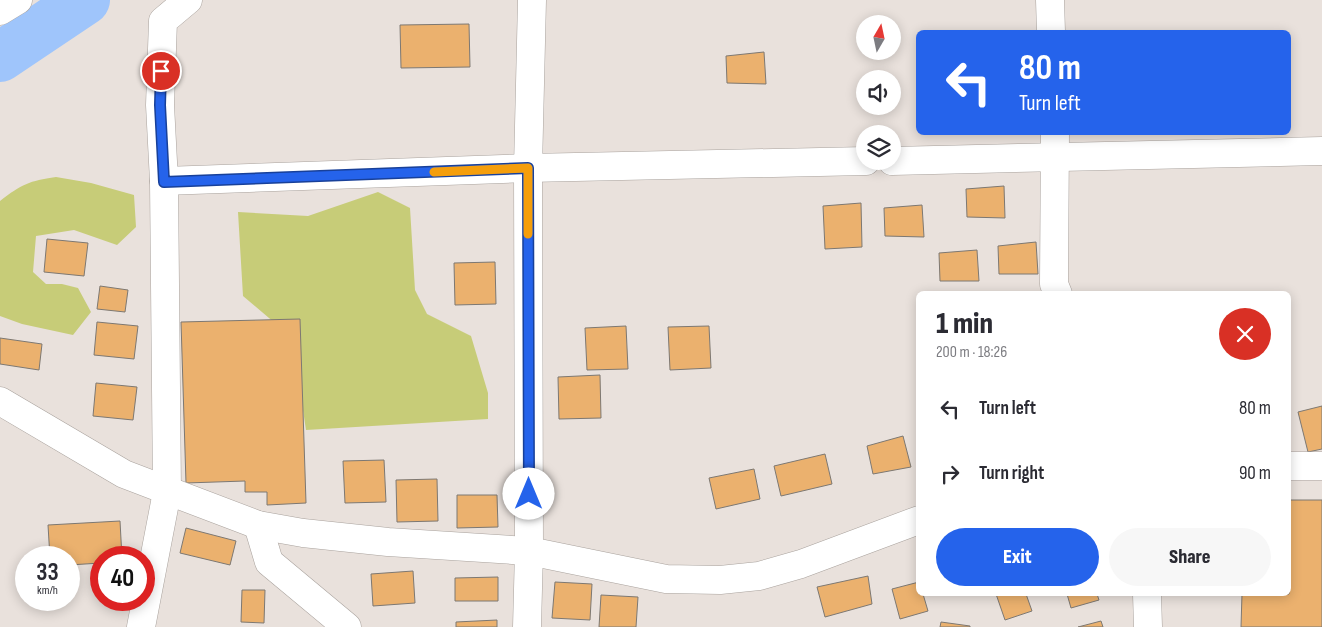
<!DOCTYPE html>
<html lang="en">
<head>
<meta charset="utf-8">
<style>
  body { margin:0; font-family:"Sofia Sans Condensed",sans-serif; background:#f7f7f7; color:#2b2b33; height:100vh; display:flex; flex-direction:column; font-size:19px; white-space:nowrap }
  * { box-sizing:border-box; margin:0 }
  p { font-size:16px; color:#7c7c81 }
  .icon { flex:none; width:28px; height:28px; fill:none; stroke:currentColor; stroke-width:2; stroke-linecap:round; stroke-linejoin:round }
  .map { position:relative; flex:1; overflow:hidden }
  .details { position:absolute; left:916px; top:291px; width:375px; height:305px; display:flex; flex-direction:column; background:#fff; border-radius:8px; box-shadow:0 2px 12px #0003 }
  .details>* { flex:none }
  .guide { position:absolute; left:916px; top:30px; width:375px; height:105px; border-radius:8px; box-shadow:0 2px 12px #0003; background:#2563eb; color:#fff; overflow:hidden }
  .needle { width:32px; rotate:9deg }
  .fabs { position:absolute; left:856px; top:15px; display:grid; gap:10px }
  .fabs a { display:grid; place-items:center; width:45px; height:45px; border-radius:50%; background:#fff; box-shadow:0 2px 12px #0003; font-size:25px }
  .speed { position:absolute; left:15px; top:546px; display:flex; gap:10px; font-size:25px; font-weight:700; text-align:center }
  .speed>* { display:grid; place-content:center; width:65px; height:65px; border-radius:50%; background:#fff; box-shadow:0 2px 12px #0003; line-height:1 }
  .speed small { font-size:12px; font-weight:400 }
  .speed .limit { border:8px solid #d22; background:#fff; color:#111 }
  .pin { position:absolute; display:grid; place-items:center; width:42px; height:42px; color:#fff; margin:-21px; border:2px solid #fff; border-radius:50%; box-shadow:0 1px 5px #0007 }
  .me { position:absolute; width:55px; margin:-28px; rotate:0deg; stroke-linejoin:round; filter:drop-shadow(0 0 4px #0008) }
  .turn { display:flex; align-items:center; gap:18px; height:105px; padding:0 20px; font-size:22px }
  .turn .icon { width:65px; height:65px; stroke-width:2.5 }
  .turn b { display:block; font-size:35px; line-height:42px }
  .round { display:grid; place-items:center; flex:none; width:52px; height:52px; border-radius:26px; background:#f7f7f7 }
  .overview { display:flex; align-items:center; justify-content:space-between; height:85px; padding:0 20px }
  h1 { font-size:30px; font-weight:800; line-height:38px }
  .button { display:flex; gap:10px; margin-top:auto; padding:10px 20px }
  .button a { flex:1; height:58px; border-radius:30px; background:#2563eb; color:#fff; font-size:20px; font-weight:800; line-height:58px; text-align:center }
  .button a+a { background:#f7f7f7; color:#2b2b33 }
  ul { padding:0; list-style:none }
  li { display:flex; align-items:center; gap:15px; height:65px; padding:0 20px }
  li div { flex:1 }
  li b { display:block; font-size:19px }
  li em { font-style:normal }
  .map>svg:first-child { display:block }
  .green { fill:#c7cc78 }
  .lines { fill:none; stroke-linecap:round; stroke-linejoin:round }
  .river { stroke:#9fc5fb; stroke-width:50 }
  .building { fill:#ebb16e; stroke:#7d7872 }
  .minor-casing { stroke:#a9a29d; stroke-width:29 }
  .minor { stroke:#fff; stroke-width:28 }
  .route-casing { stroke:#184099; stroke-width:12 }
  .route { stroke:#2563eb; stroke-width:9 }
  .slow { stroke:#f59e0b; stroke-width:9 }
</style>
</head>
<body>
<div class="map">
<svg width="1322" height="627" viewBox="0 0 1322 627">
  <rect width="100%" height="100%" fill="#e9e1dc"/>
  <g class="green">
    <path d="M56,177L91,183L134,195L136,227L117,245L74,230L36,236L33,272L46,284H62L78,288L91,312L73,335L22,324L0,316V201C22,184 29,181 56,177Z"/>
    <path d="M378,192L410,208L415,290L427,314L471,336L488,393V419L306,430L294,350L289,335L243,296L238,212L308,216Z"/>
  </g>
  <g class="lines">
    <path class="river" d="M0,57L85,0"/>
  </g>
  <g class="building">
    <path d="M469,24L470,67L401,68L400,25Z"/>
    <path d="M764,52L766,84L727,83L726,56Z"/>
    <path d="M1004,186L1005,218L967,217L966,189Z"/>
    <path d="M861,203L862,247L825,249L823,206Z"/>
    <path d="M922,205L924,237L885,236L884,208Z"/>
    <path d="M47,239L88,243L84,276L44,272Z"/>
    <path d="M1036,242L1038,274H999L998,246Z"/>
    <path d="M977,250L979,281H940L939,253Z"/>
    <path d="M495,262L496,304L455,305L454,263Z"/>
    <path d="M100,286L128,290L125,312L97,309Z"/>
    <path d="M300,319L306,503L267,505V492H245V481L186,483L181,322Z"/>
    <path d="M97,322L138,326L134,359L94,355Z"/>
    <path d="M626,326L628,369L587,370L585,328Z"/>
    <path d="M709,326L711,368L670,370L668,327Z"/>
    <path d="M0,338L42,344L39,370L0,364Z"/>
    <path d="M600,375L601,418L559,419L558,377Z"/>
    <path d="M96,383L137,387L133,420L93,416Z"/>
    <path d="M1322,406V449L1308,452L1298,412Z"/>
    <path d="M903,436L911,467L873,474L867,446Z"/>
    <path d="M825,454L832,484L781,496L774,466Z"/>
    <path d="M384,460L386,502L345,503L343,461Z"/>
    <path d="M754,469L760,499L716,509L709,478Z"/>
    <path d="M437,479L438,521L397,522L396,480Z"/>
    <path d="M457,495H497L498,527L457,528Z"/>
    <path d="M1289,500H1322V627H1241L1242,594H1289Z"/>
    <path d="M120,521L122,558H101V563L69,565V558H50L48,525Z"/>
    <path d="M186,528L236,541L230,565L180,553Z"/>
    <path d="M413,571L415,603L373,606L371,574Z"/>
    <path d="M868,576L872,604L825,617L817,587Z"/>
    <path d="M498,577V601H455V578Z"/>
    <path d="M555,582L592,584L590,620L552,618Z"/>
    <path d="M919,582V594H923L928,611L900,619L892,589Z"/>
    <path d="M242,590H265L264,623L241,622Z"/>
    <path d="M996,594H1026L1032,611L1005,620Z"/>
    <path d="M1067,594H1097L1099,600L1071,608Z"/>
    <path d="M601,595L638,597L636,627H599Z"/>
    <path d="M497,620V627H456V622Z"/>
    <path d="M1101,621L1103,627H1078Z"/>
    <path d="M941,622L970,626V627H940Z"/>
  </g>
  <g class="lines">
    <defs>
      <g id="minor">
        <path d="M1050,0L1051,32"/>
        <path d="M0,11L18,0"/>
        <path d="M1055,132L1054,284L1058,294"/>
        <path d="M892,161L1322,151"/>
        <path d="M164,181L528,168L866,161"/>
        <path d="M0,401L124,474L258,525L303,533L388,542L529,551L666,579L720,580L759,576L801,564L919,520"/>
        <path d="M1289,466H1322"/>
        <path d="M258,525L269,562L347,627"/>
        <path d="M1147,594L1148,627"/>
        <path d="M141,627L167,492L164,181L160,105L163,21L188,0"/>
        <path d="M527,627L529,551L528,168L532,0"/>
      </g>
    </defs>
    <use href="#minor" class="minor-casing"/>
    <use href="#minor" class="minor"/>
  </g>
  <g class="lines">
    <defs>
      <path id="route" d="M161,71L160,105L164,182L528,168L529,494"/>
    </defs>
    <use href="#route" class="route-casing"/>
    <use href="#route" class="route"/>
    <path class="slow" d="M434,172L528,168V234"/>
  </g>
</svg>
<div class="fabs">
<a><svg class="needle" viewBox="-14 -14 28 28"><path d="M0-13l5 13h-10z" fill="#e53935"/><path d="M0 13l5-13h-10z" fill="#7c7c81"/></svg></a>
<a><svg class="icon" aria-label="sound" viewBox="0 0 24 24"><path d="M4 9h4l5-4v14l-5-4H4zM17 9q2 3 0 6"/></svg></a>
<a><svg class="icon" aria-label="layers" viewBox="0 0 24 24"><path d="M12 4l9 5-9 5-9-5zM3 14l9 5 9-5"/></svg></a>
</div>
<div class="speed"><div>33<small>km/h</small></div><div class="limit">40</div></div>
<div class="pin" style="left:161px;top:71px;background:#d93025"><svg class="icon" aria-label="arrive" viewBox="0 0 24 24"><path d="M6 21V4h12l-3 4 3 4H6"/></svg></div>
<svg class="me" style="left:529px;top:494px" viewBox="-20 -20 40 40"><circle r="19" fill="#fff"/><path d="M0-13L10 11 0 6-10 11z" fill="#2563eb"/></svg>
<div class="guide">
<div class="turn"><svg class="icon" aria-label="left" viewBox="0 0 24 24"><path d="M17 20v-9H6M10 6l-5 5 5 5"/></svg><div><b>80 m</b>Turn left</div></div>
</div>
<section class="details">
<div class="overview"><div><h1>1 min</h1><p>200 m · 18:26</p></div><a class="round" style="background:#d93025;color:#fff"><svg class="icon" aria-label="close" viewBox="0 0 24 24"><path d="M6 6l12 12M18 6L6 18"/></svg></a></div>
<ul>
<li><svg class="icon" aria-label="left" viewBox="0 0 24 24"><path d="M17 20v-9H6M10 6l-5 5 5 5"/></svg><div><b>Turn left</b></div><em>80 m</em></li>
<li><svg class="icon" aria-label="right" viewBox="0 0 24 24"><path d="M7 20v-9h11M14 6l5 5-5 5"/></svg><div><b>Turn right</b></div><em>90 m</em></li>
</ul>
<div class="button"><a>Exit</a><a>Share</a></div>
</section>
</div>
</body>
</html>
